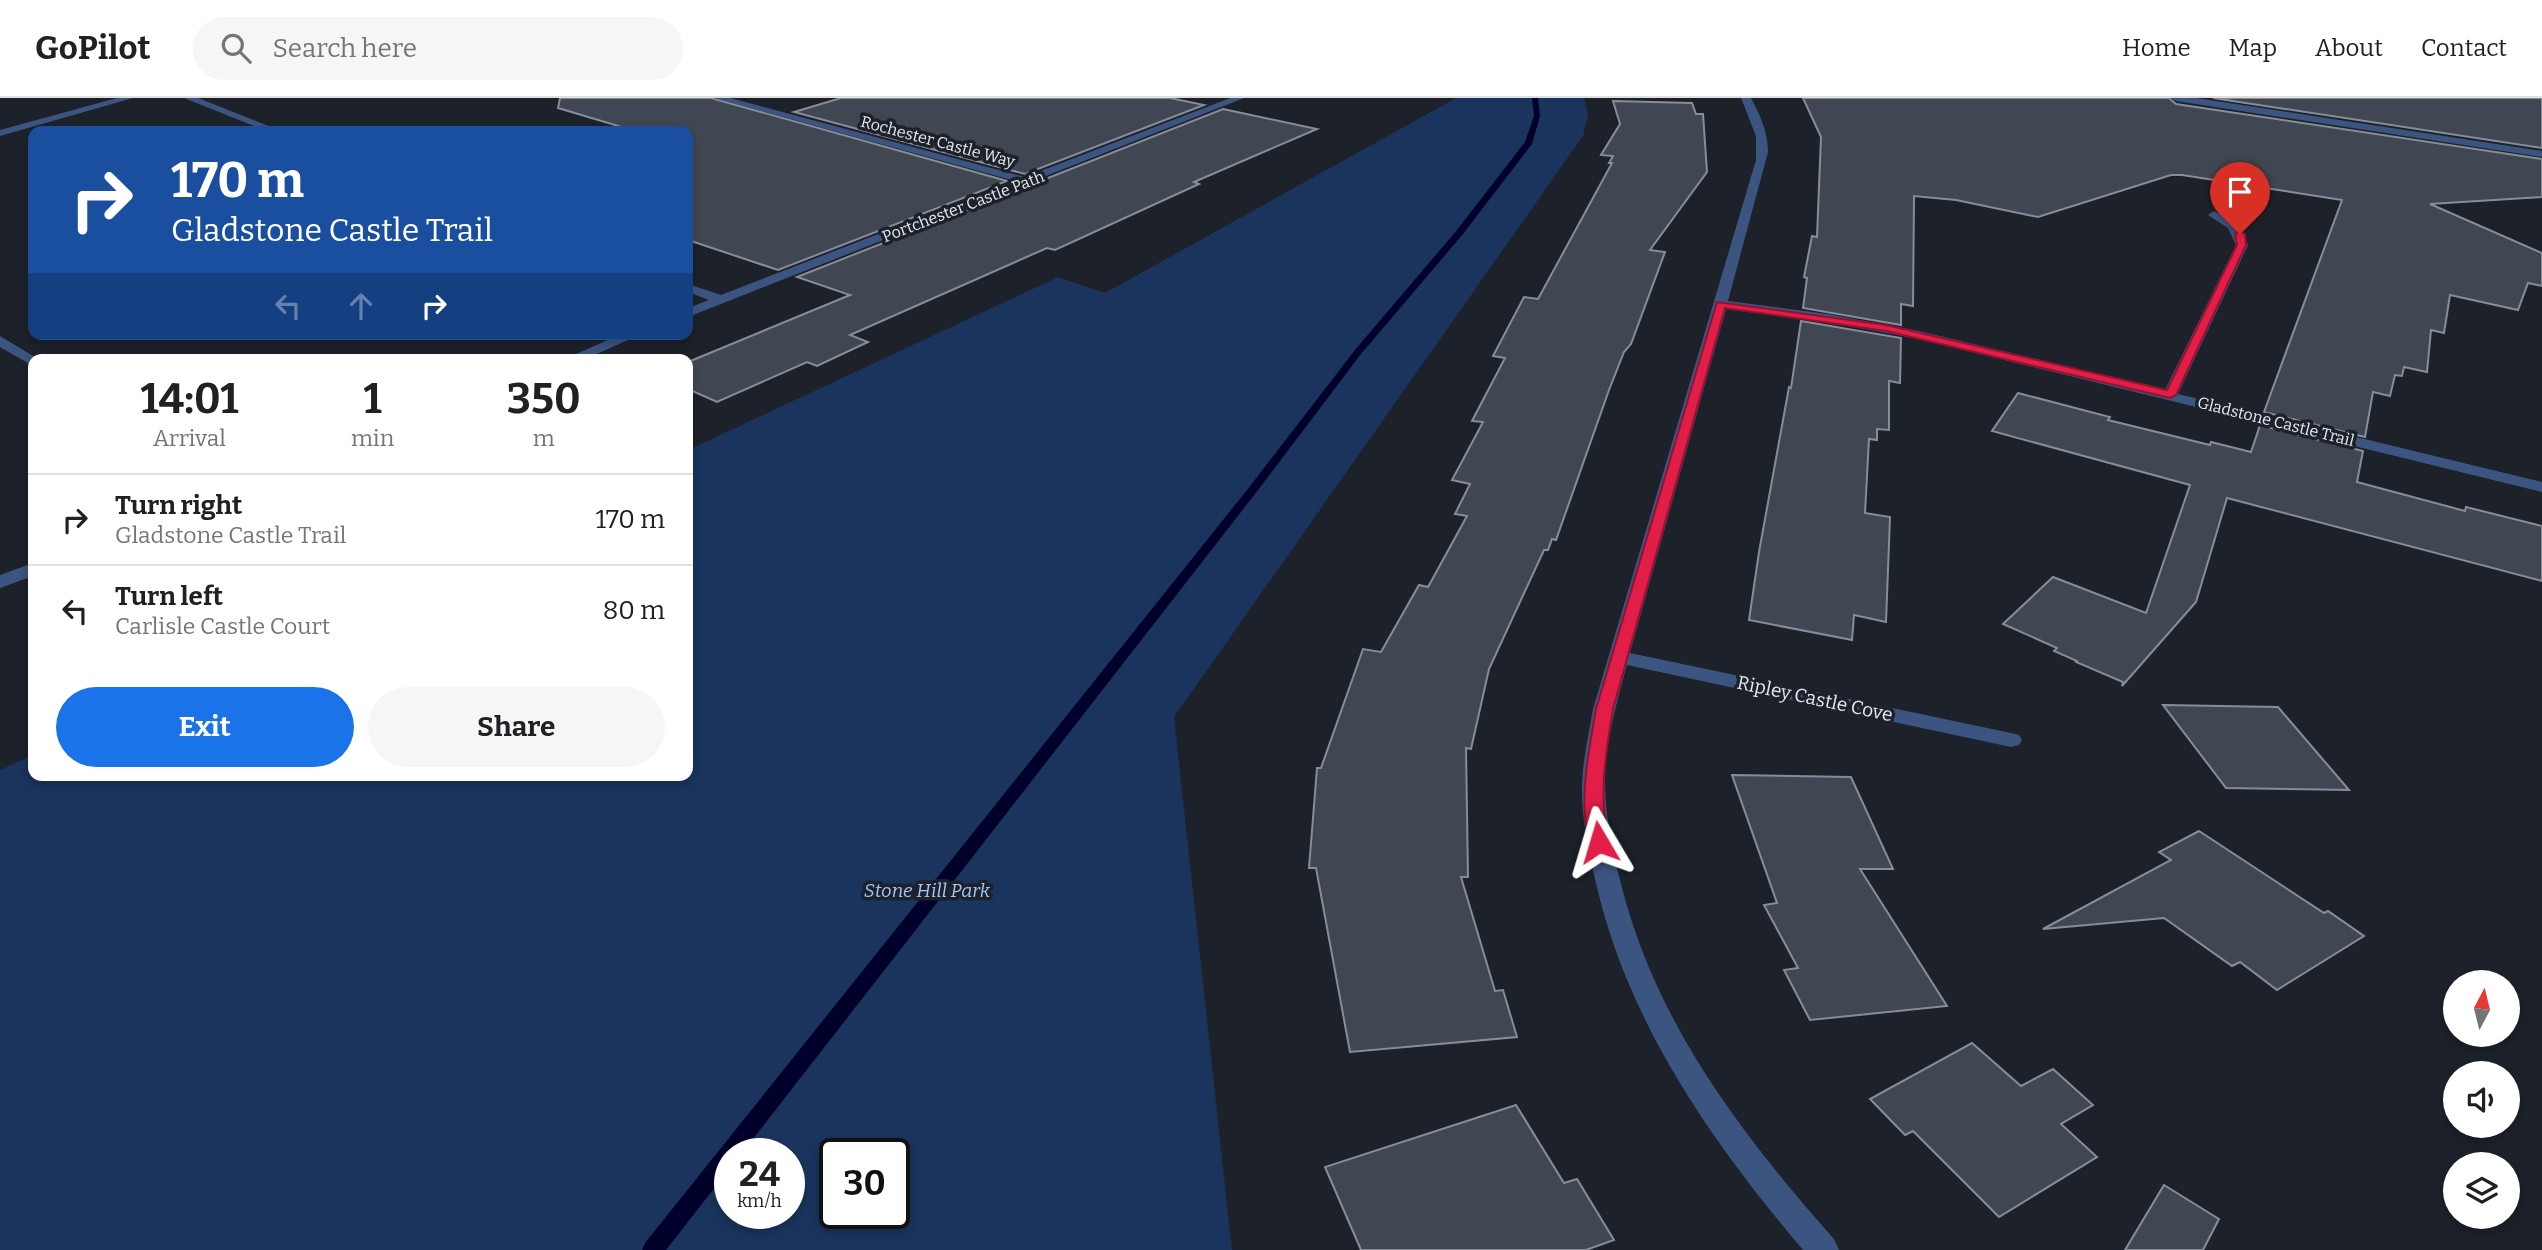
<!DOCTYPE html>
<html lang="en">
<head>
<meta charset="utf-8">
<style>
  body { margin:0; font-family:Bitter,serif; background:#f6f6f6; color:#202124; height:100vh; display:flex; flex-direction:column; font-size:26px; white-space:nowrap }
  * { box-sizing:border-box; margin:0 }
  p { font-size:23px; color:#757577 }
  .icon { flex:none; width:38px; height:38px; fill:none; stroke:currentColor; stroke-width:2; stroke-linecap:round; stroke-linejoin:round }
  .map { position:relative; flex:1; overflow:hidden }
  .sheet { position:absolute; left:28px; top:256px; width:665px; height:427px; display:flex; flex-direction:column; background:#fff; border-radius:14px; box-shadow:0 4px 10px #0003 }
  .sheet>* { flex:none }
  .top-card { position:absolute; left:28px; top:28px; width:665px; height:214px; border-radius:14px; box-shadow:0 4px 10px #0003; background:#1a4fa0; color:#fff; overflow:hidden }
  .needle { width:46px; rotate:7deg }
  .buttons { position:absolute; left:2443px; top:872px; display:grid; gap:14px }
  .buttons a { display:grid; place-items:center; width:77px; height:77px; border-radius:50%; background:#fff; box-shadow:0 4px 10px #0003; font-size:35px }
  .speed { position:absolute; left:714px; top:1040px; display:flex; gap:14px; font-size:35px; font-weight:700; text-align:center }
  .speed>* { display:grid; place-content:center; width:91px; height:91px; border-radius:50%; background:#fff; box-shadow:0 4px 10px #0003; line-height:1 }
  .speed small { font-size:18px; font-weight:400 }
  .speed .limit { border:4px solid #111; border-radius:10px; background:#fff; color:#111 }
  .pin { position:absolute; display:grid; place-items:center; width:60px; height:60px; color:#fff; margin:-72px -30px; border-radius:50% 50% 50% 0; rotate:-45deg; box-shadow:0 0 7px #0007 }
  .pin .icon { rotate:45deg }
  .me { position:absolute; width:77px; margin:-38px; rotate:353deg; stroke-linejoin:round; filter:drop-shadow(0 0 5px #0008) }
  .turn { display:flex; align-items:center; gap:24px; height:147px; padding:0 28px; font-size:32px }
  .turn .icon { width:91px; height:91px; stroke-width:2.5 }
  .turn b { display:block; font-size:49px; line-height:60px }
  .lanes { display:flex; align-items:center; height:66px; padding:0 28px; background:#0003; justify-content:center; gap:35px; direction:ltr }
  .lanes .off { opacity:.35 }
  .eta { display:flex; justify-content:space-evenly; align-items:center; height:119px; text-align:center }
  .eta b { font-size:42px; font-weight:700; line-height:49px }
  .cta { display:flex; gap:14px; margin-top:auto; padding:14px 28px }
  .cta a { flex:1; height:80px; border-radius:42px; background:#1a73e8; color:#fff; font-size:28px; font-weight:700; line-height:80px; text-align:center }
  .cta a+a { background:#f6f6f6; color:#202124 }
  ul { padding:0; list-style:none }
  li { display:flex; align-items:center; gap:21px; height:91px; padding:0 28px; border-top:2px solid #e0e0e0 }
  li div { flex:1 }
  li b { display:block; font-size:26px }
  li em { font-style:normal }
  header { display:flex; align-items:center; gap:42px; box-sizing:border-box; height:98px; padding:0 35px; background:#fff; border-bottom:2px solid #e0e0e0 }
  header strong { font-size:33px }
  nav { display:flex; gap:38px; margin-inline-start:auto; font-size:24px }
  .search { width:490px; height:63px; background:#f6f6f6; display:flex; align-items:center; gap:18px; box-sizing:border-box; padding:0 24px; border-radius:38px; color:#757577; font-size:26px }
  .map>svg:first-child { display:block }
  .green { fill:#1a345d; fill-rule:evenodd }
  .lines { fill:none; stroke-linecap:round; stroke-linejoin:round }
  .stream { fill:#00012a; fill-rule:evenodd }
  .building { fill:#414752; stroke:#868d99; stroke-width:2 }
  .street { fill:#3b5580; fill-rule:evenodd }
  .route { fill:#e11d48; stroke:#92132f; stroke-width:2 }
  .labels { text-anchor:middle; stroke-width:7; stroke-linejoin:round; paint-order:stroke }
  .far-street-label { font-size:16px; fill:#e5e9ef; stroke:#1c212a }
  .street-label { font-size:19px; fill:#e5e9ef; stroke:#1c212a }
  .park-label { font-size:19px; font-style:italic; fill:#a2c5fc; stroke:#1c212a }
</style>
</head>
<body>
<header>
<strong>GoPilot</strong>
<div class="search"><svg class="icon" aria-label="search" viewBox="0 0 24 24"><circle cx="10" cy="10" r="6"/><path d="M15 15l6 6"/></svg>Search here</div>
<nav><a>Home</a><a>Map</a><a>About</a><a>Contact</a></nav>
</header>
<div class="map">
<svg width="2542" height="1152" viewBox="0 0 2542 1152">
  <rect width="100%" height="100%" fill="#1c212a"/>
  <path class="green" d="M1456,0H1584L1588,17L1583,38L1174,619L1232,1152H0V672L33,657V677H688V352L1058,179L1105,195ZM730,1055H789V1115H730ZM835,1055H894V1115H835Z"/>
  <g class="lines">
    <path class="stream" d="M1532,0H1538L1540,18L1532,46L1463,136L1361,256L1255,396L742,1055H730V1070L666,1152H642L645,1145L1247,392L1355,252L1457,132L1525,44L1534,18Z"/>
  </g>
  <g class="building">
    <path d="M560,0H711L1007,83L778,172L688,142V33H635L558,10Z"/>
    <path d="M841,0H1170L1204,7L1025,76L794,14Z"/>
    <path d="M1803,0H2169L2176,6L2542,61V99L2430,106L2542,155V188L2528,185L2518,212L2450,197L2444,235L2431,232L2427,274L2404,269L2402,278L2395,277L2390,298L2373,294L2365,339L2264,314L2342,102L2182,77H2171L2038,119L1956,102L1914,98L1913,208L1901,206V227L1803,210L1807,180L1804,179L1812,138L1817,139L1821,39Z"/>
    <path d="M2213,0H2542V50Z"/>
    <path d="M1613,3L1692,5L1696,16H1703L1707,74L1650,152L1665,154L1631,246L1624,254L1609,292L1556,442L1552,441L1548,452H1544L1489,571L1471,651L1466,650L1468,779H1461L1495,893L1503,892L1517,939L1350,954L1316,770H1309L1317,670H1321L1363,551L1381,554L1419,487L1428,489L1467,418L1455,416L1470,386L1452,382L1483,324L1472,323L1505,260L1493,258L1524,199L1538,201L1612,65H1609L1613,58L1601,57L1620,26Z"/>
    <path d="M1223,11L1317,31L1194,84L1199,86L1055,152L1047,150L850,237L868,244L817,268L807,264L717,304L688,291V264L850,197L797,179Z"/>
    <path d="M1801,223L1901,240L1900,285L1889,283V332L1877,331V342L1869,341L1865,415L1890,419L1886,524L1854,517L1852,542L1749,522L1759,454L1789,289L1791,290Z"/>
    <path d="M2018,295L2110,319L2108,322L2210,347L2211,344L2251,354L2260,327L2363,353L2357,384L2465,413L2466,409L2542,428V483L2227,400L2196,504L2122,588L2123,584L2076,564L2077,563L2054,553L2057,550L2003,526L2053,479L2146,515L2190,387L1992,333Z"/>
    <path d="M2163,607L2278,609L2349,692L2226,690Z"/>
    <path d="M1732,677L1851,679L1893,771H1860L1947,908L1810,922L1784,872L1798,870L1764,807L1777,805Z"/>
    <path d="M2199,733L2324,815L2328,813L2364,838L2277,892L2240,864L2232,868L2164,820L2043,831L2171,762L2159,754Z"/>
    <path d="M1972,945L2021,988L2053,971L2093,1007L2061,1026L2097,1059L1999,1119L1913,1033L1905,1037L1870,1001Z"/>
    <path d="M1516,1007L1564,1085L1577,1081L1614,1142L1586,1152H1361L1325,1069Z"/>
    <path d="M2164,1087L2219,1121L2203,1152H2125Z"/>
  </g>
  <g class="lines">
    <g class="street">
      <path d="M117,0H133L0,38V32Z"/>
      <path d="M184,0H198L281,33H267Z"/>
      <path d="M714,0H730L1025,79L1230,0H1244L688,219V210L709,202L688,194V186L721,197L1015,83Z"/>
      <path d="M1741,0H1751C1760,17 1768,34 1768,54L1728,203L1827,216L1919,233L2165,292L2236,147L2228,130L2208,117L2214,113L2237,125L2248,147L2178,296L2542,384V394L1919,241L1827,224L1726,211L1630,555L2011,635L2019,637L2022,642L2019,647L2011,649L1627,567C1617,603 1607,639 1605,676C1604,713 1612,750 1621,786C1656,925 1741,1036 1834,1141L1839,1152H1803C1711,1043 1628,925 1596,785C1588,752 1581,718 1582,685C1583,660 1589,636 1593,611L1756,62V38Z"/>
      <path d="M2171,0H2196L2542,53V59L2176,3Z"/>
      <path d="M621,236H641L586,261H565Z"/>
      <path d="M0,238L38,261H33V268L0,249Z"/>
      <path d="M33,465V478L0,490V477Z"/>
    </g>
  </g>
  <path class="route" d="M2240,133L2245,136L2246,147L2176,297L2170,300L1886,233L1725,210L1613,611C1605,658 1599,697 1608,744L1606,749H1593C1575,717 1590,646 1596,611L1717,204L1886,227L2167,292L2237,147L2235,136Z"/>
  <g class="labels">
    <g class="far-street-label">
      <text transform="translate(938 43) rotate(15)" y="6">Rochester Castle Way</text>
      <text transform="translate(963 108) rotate(-21)" y="6">Portchester Castle Path</text>
      <text transform="translate(2276 323) rotate(14)" y="6">Gladstone Castle Trail</text>
    </g>
    <g class="street-label">
      <text transform="translate(1815 600) rotate(12)" y="7">Ripley Castle Cove</text>
    </g>
    <g class="park-label">
      <text x="927" y="799">Stone Hill Park</text>
    </g>
  </g>
</svg>
<div class="buttons">
<a><svg class="needle" viewBox="-14 -14 28 28"><path d="M0-13l5 13h-10z" fill="#e53935"/><path d="M0 13l5-13h-10z" fill="#757577"/></svg></a>
<a><svg class="icon" aria-label="sound" viewBox="0 0 24 24"><path d="M4 9h4l5-4v14l-5-4H4zM17 9q2 3 0 6"/></svg></a>
<a><svg class="icon" aria-label="layers" viewBox="0 0 24 24"><path d="M12 4l9 5-9 5-9-5zM3 14l9 5 9-5"/></svg></a>
</div>
<div class="speed"><div>24<small>km/h</small></div><div class="limit">30</div></div>
<div class="pin" style="left:2240px;top:136px;background:#d93025"><svg class="icon" aria-label="arrive" viewBox="0 0 24 24"><path d="M6 21V4h12l-3 4 3 4H6"/></svg></div>
<svg class="me" style="left:1599px;top:744px" viewBox="-20 -20 40 40"><path d="M0-17L14 15 0 8-14 15z" fill="#e11d48" stroke="#fff" stroke-width="4"/></svg>
<div class="top-card">
<div class="turn"><svg class="icon" aria-label="right" viewBox="0 0 24 24"><path d="M7 20v-9h11M14 6l5 5-5 5"/></svg><div><b>170 m</b>Gladstone Castle Trail</div></div>
<div class="lanes"><svg class="icon off" aria-label="left" viewBox="0 0 24 24"><path d="M17 20v-9H6M10 6l-5 5 5 5"/></svg><svg class="icon off" aria-label="ahead" viewBox="0 0 24 24"><path d="M12 20V5M6 11l6-6 6 6"/></svg><svg class="icon" aria-label="right" viewBox="0 0 24 24"><path d="M7 20v-9h11M14 6l5 5-5 5"/></svg></div>
</div>
<section class="sheet">
<div class="eta">
<div><b>14:01</b><p>Arrival</p></div>
<div><b>1</b><p>min</p></div>
<div><b>350</b><p>m</p></div>
</div>
<ul>
<li><svg class="icon" aria-label="right" viewBox="0 0 24 24"><path d="M7 20v-9h11M14 6l5 5-5 5"/></svg><div><b>Turn right</b><p>Gladstone Castle Trail</p></div><em>170 m</em></li>
<li><svg class="icon" aria-label="left" viewBox="0 0 24 24"><path d="M17 20v-9H6M10 6l-5 5 5 5"/></svg><div><b>Turn left</b><p>Carlisle Castle Court</p></div><em>80 m</em></li>
</ul>
<div class="cta"><a>Exit</a><a>Share</a></div>
</section>
</div>
</body>
</html>
